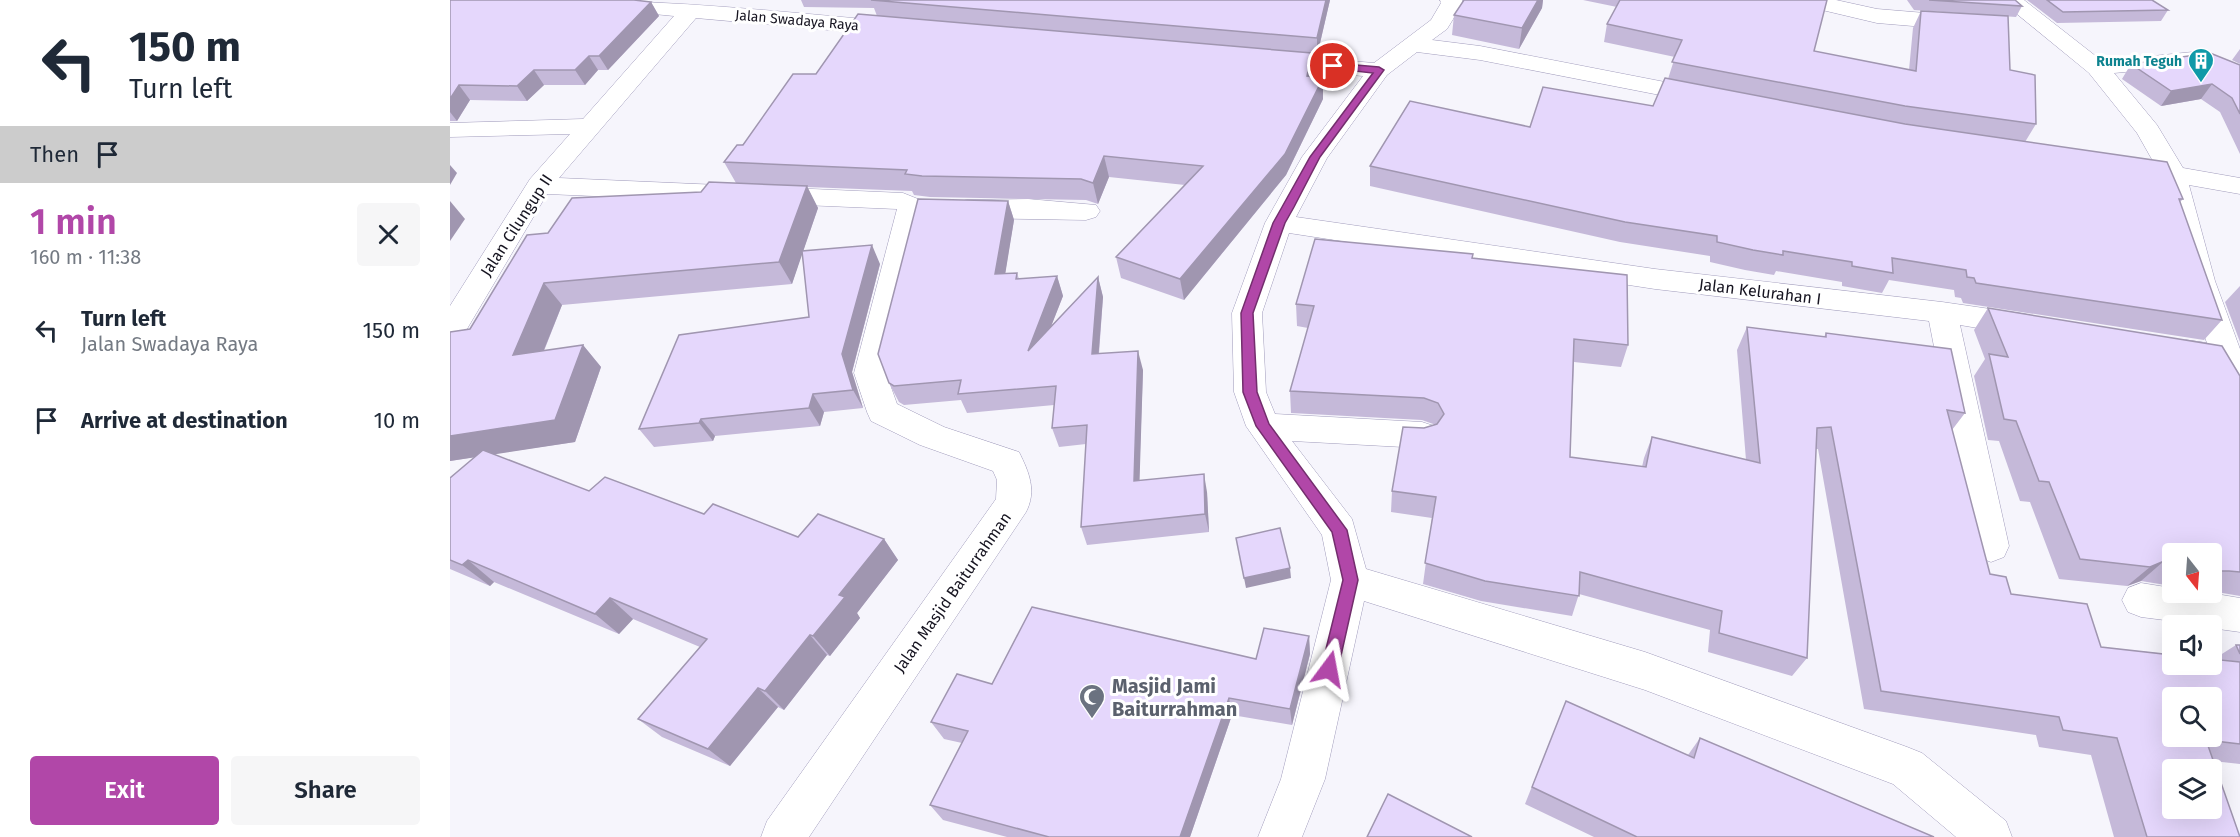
<!DOCTYPE html>
<html lang="en">
<head>
<meta charset="utf-8">
<style>
  body { margin:0; font-family:"Fira Sans",sans-serif; background:#f6f6f7; color:#1f2937; height:100vh; display:flex; flex-direction:column; font-size:22px; white-space:nowrap }
  * { box-sizing:border-box; margin:0 }
  p { font-size:20px; color:#747a83 }
  .icon { flex:none; width:33px; height:33px; fill:none; stroke:currentColor; stroke-width:2; stroke-linecap:round; stroke-linejoin:round }
  .map { position:relative; flex:1; overflow:hidden }
  .side { display:flex; flex-direction:column; background:#fff; width:450px }
  .side>* { flex:none }
  .guide { background:#fff; color:#1f2937; overflow:hidden }
  .needle { width:39px; rotate:163deg }
  .buttons { position:absolute; left:1712px; top:543px; display:grid; gap:12px }
  .buttons a { display:grid; place-items:center; width:60px; height:60px; border-radius:6px; background:#fff; box-shadow:0 6px 24px #0002; font-size:30px }
  .pin { position:absolute; display:grid; place-items:center; width:51px; height:51px; color:#fff; margin:-26px; border:3px solid #fff; border-radius:50%; box-shadow:0 2px 6px #0007 }
  .me { position:absolute; width:66px; margin:-33px; rotate:13deg; stroke-linejoin:round; filter:drop-shadow(0 0 4px #0008) }
  .turn { display:flex; align-items:center; gap:21px; height:126px; padding:0 30px; font-size:27px }
  .turn .icon { width:78px; height:78px; stroke-width:2.5 }
  .turn b { display:block; font-size:42px; line-height:51px }
  .then { display:flex; align-items:center; height:57px; padding:0 30px; background:#0003; gap:12px; font-size:22px }
  .round { display:grid; place-items:center; flex:none; width:63px; height:63px; border-radius:6px; background:#f6f6f7 }
  .head { display:flex; align-items:center; justify-content:space-between; height:102px; padding:0 30px }
  h1 { font-size:36px; font-weight:600; line-height:45px; color:#b147a8 }
  .action { display:flex; gap:12px; margin-top:auto; padding:12px 30px }
  .action a { flex:1; height:69px; border-radius:6px; background:#b147a8; color:#fff; font-size:24px; font-weight:600; line-height:69px; text-align:center }
  .action a+a { background:#f6f6f7; color:#1f2937 }
  ul { padding:0; list-style:none }
  li { display:flex; align-items:center; gap:18px; height:90px; padding:0 30px }
  li div { flex:1 }
  li b { display:block; font-size:22px }
  li em { font-style:normal }
  main { display:flex; flex:1; min-height:0 }
  .map>svg:first-child { display:block }
  .lines { fill:none; stroke-linecap:round; stroke-linejoin:round }
  .minor-casing { stroke:#a19cbc; stroke-width:1 }
  .minor { fill:#fff; fill-rule:evenodd }
  .wall { fill:#c5b9d9 }
  .shaded-wall { fill:#a096b0 }
  .building { fill:#e5d7fc; stroke:#a096b0; stroke-width:1.5; fill-rule:evenodd }
  .route { fill:#b147a8; stroke:#732e6d; stroke-width:1.5 }
  .labels { text-anchor:middle; stroke-width:6; stroke-linejoin:round; paint-order:stroke }
  .far-street-label { font-size:14px; fill:#161420; stroke:#fff }
  .far-culture-label { font-size:14px; font-weight:bold; fill:#0d838f; stroke:#fff; text-anchor:end }
  .street-label { font-size:16px; fill:#161420; stroke:#fff }
  .near-worship-label { font-size:20px; font-weight:bold; fill:#5b616d; stroke:#fff; text-anchor:start }
</style>
</head>
<body>
<main>
<section class="side">
<div class="guide">
<div class="turn"><svg class="icon" aria-label="left" viewBox="0 0 24 24"><path d="M17 20v-9H6M10 6l-5 5 5 5"/></svg><div><b>150 m</b>Turn left</div></div>
<div class="then">Then<svg class="icon" aria-label="arrive" viewBox="0 0 24 24"><path d="M6 21V4h12l-3 4 3 4H6"/></svg></div>
</div>
<div class="head"><div><h1>1 min</h1><p>160 m · 11:38</p></div><a class="round"><svg class="icon" aria-label="close" viewBox="0 0 24 24"><path d="M6 6l12 12M18 6L6 18"/></svg></a></div>
<ul>
<li><svg class="icon" aria-label="left" viewBox="0 0 24 24"><path d="M17 20v-9H6M10 6l-5 5 5 5"/></svg><div><b>Turn left</b><p>Jalan Swadaya Raya</p></div><em>150 m</em></li>
<li><svg class="icon" aria-label="arrive" viewBox="0 0 24 24"><path d="M6 21V4h12l-3 4 3 4H6"/></svg><div><b>Arrive at destination</b></div><em>10 m</em></li>
</ul>
<div class="action"><a>Exit</a><a>Share</a></div>
</section>
<div class="map">
<svg width="1790" height="837" viewBox="0 0 1790 837">
  <rect width="100%" height="100%" fill="#f6f5fc"/>
  <g class="lines">
    <defs>
      <g id="minor">
        <path d="M112,0C224,0 335,12 446,22L454,24L457,29L454,34L446,36L246,18L109,178L453,193L473,201L477,207L436,373L447,404L494,427L569,452C579,472 587,491 576,512L359,837H311L317,821L546,499L547,480L543,471L470,445L421,421L417,412L404,373L447,209L97,194L11,339L0,342V306L80,179L120,134L0,137V123L133,119L224,16L123,6L115,5Z"/>
        <path d="M990,0H1012L1013,3L997,29L982,40L1030,46L1256,90L1265,92L1268,97L1265,102L1256,104L1030,60L967,52L937,75L877,158L846,217L1205,269L1492,302L1575,314L1586,317L1590,325L1586,333L1575,336L1510,325L1559,546L1554,557L1541,562L1528,557L1523,546L1479,321L1205,289L839,233L812,313L816,392L825,414L972,422L984,426L989,435L984,444L972,448L842,441L902,519L916,569L1195,652L1457,747L1472,753L1556,821L1562,837H1506L1443,784L1195,690L914,601L875,779L852,837H808L831,779L881,580L872,535L796,426L784,392L782,313L815,223L852,157L913,76L818,68L810,66L806,61L810,56L818,54L924,63L981,20L991,3Z"/>
        <path d="M1348,0H1386L1427,9L1511,16L1519,18L1522,23L1519,28L1511,30L1427,23L1351,5Z"/>
        <path d="M1550,0H1574L1652,61L1753,51L1790,66V82L1750,65L1664,73L1707,125L1733,168L1790,178V194L1739,185L1765,281L1790,349V398L1779,394L1766,367L1725,359L1720,351L1725,343L1736,340L1757,343L1735,281L1712,180L1668,172L1664,166L1668,160L1677,158L1704,163L1687,133L1639,73Z"/>
        <path d="M578,199L646,205L650,211L646,217L636,220L516,218L506,215L502,209L506,203L516,200Z"/>
        <path d="M1691,583L1722,588V592H1754L1790,598V632L1761,628V626L1691,617L1678,612L1672,600L1678,588Z"/>
      </g>
    </defs>
    <use href="#minor" class="minor-casing"/>
    <use href="#minor" class="minor"/>
  </g>
  <g class="wall">
    <path d="M0,0L201,2L209,16L158,70H148L135,85H94L77,101L20,100L7,121H0Z"/>
    <path d="M351,0H880L867,56L862,55V77L873,78V99L836,175L734,300L671,278L666,257L735,185L659,177L648,204L636,200L480,197L464,195L462,191L357,187L368,208L353,251L430,264L402,372L413,408L374,412L370,426L265,436L263,441L204,447L189,429L359,317L352,253L342,284L112,305L94,351L133,345L151,367L125,442L43,454L139,491L254,514L348,537L434,539L448,560L407,613L410,618L380,656L377,655L334,710L328,707L280,766L212,737L188,719L250,647L183,619L169,634L44,582L40,586L0,569V478L25,457L0,461V332L20,329L98,233L286,183L274,162L427,16L424,8L354,7Z"/>
    <path d="M1014,0H1093L1092,8L1069,49L1002,35L1004,15Z"/>
    <path d="M1133,0H1377L1364,51L1459,70L1463,28L1471,11L1560,70L1586,124L1575,142L1733,199L1730,202L1772,320L1754,340L1513,303L1511,298L1505,297L1504,290L1439,280L1432,293L1392,286V282L1326,271L1324,275L1295,270L1260,262V256L1170,242L920,186V166L1080,127L1203,106L1218,79L1225,57L1154,42L1157,24L1167,7Z"/>
    <path d="M1457,0H1565L1572,6L1566,17L1464,10Z"/>
    <path d="M1577,0H1702L1718,10L1711,21L1607,23Z"/>
    <path d="M1790,49V64L1782,60Z"/>
    <path d="M1681,64L1790,65V154L1770,112L1751,99L1711,106L1672,79Z"/>
    <path d="M558,201L564,220L555,273H567L569,279L607,276L613,296L601,326L648,277L653,297L649,354L693,370L689,480L757,492L759,532L637,545L631,527L636,444L609,447L602,428L604,405L517,413L511,400L454,405L449,402L439,383Z"/>
    <path d="M1022,258L1178,345L1171,367L1124,362L1120,457L1192,467L1194,458L1202,437L1296,460L1287,350L1297,327L1374,337L1376,333L1515,413L1502,430L1540,574L1561,594L1651,647L1764,659L1786,645H1790V764L1763,761L1790,837H1664L1641,755L1589,747L1586,735L1414,709L1368,449H1366L1357,658L1342,676L1258,652L1260,630L1129,594L1122,616L1031,601L973,584L982,518L941,512L942,491L974,428L986,425L972,420L841,413L840,391L858,328L847,326L846,304Z"/>
    <path d="M1790,286V342L1775,302Z"/>
    <path d="M1538,308L1790,376V596L1761,591V554H1722V586L1691,581L1677,586L1609,579L1580,502L1570,501L1549,441L1538,440L1524,376L1535,359L1524,330Z"/>
    <path d="M859,636L860,654L842,725L782,715L740,837H557L493,820L480,805L512,743L494,739L481,722L542,684L806,659Z"/>
    <path d="M1116,701L1238,755L1250,738L1484,837H1144L1075,804Z"/>
  </g>
  <g class="shaded-wall">
    <path d="M876,0H880L867,56V38Z"/>
    <path d="M1088,0H1093L1092,8L1069,49L1072,28Z"/>
    <path d="M201,2L209,16L158,70L149,56Z"/>
    <path d="M862,53L863,74L857,97V76Z"/>
    <path d="M139,56L148,70L135,85L125,70Z"/>
    <path d="M84,70L94,85L77,101L67,86Z"/>
    <path d="M873,78V99L836,175L734,300L730,279Z"/>
    <path d="M1762,84L1751,99L1711,106L1721,91Z"/>
    <path d="M9,85L20,100L7,121L0,112V99Z"/>
    <path d="M654,156L659,177L648,204L643,183Z"/>
    <path d="M0,165L7,173L0,185Z"/>
    <path d="M357,186L368,208L342,284L329,262Z"/>
    <path d="M0,201L15,219L0,241Z"/>
    <path d="M558,201L564,220L552,294L545,274Z"/>
    <path d="M422,245L430,264L402,372L413,408L403,390L392,354Z"/>
    <path d="M607,276L613,296L584,370L578,351Z"/>
    <path d="M648,277L653,297L647,374L642,354Z"/>
    <path d="M94,283L112,305L83,377L63,355Z"/>
    <path d="M133,345L151,367L125,442L0,461V436Z"/>
    <path d="M688,351L693,370L689,499L684,481Z"/>
    <path d="M363,394L374,412L370,426L359,408Z"/>
    <path d="M251,419L265,436L263,441L249,423Z"/>
    <path d="M754,474L757,492L759,532L755,514Z"/>
    <path d="M434,539L448,560L407,613L410,618L380,656L363,636L389,595Z"/>
    <path d="M18,560L44,582L40,586L12,565Z"/>
    <path d="M1714,561L1691,581L1677,586L1700,567Z"/>
    <path d="M840,568L841,578L796,588L794,578Z"/>
    <path d="M160,598L183,619L169,634L145,614Z"/>
    <path d="M360,635L377,655L334,710L315,691Z"/>
    <path d="M859,636L860,654L842,725L840,709Z"/>
    <path d="M308,688L328,707L280,766L258,749Z"/>
    <path d="M779,698L782,715L740,837H730Z"/>
  </g>
  <g class="building">
    <path d="M0,0H184L201,2L149,56H139L125,70H84L67,86L9,85L0,99Z"/>
    <path d="M421,0H876L867,38Z"/>
    <path d="M1014,0H1088L1072,28L1004,15Z"/>
    <path d="M1170,0H1377L1364,51L1466,71L1471,11L1558,16L1560,70L1585,75L1586,124L1455,106L1222,62L1232,40L1157,24Z"/>
    <path d="M1479,0H1565L1572,6Z"/>
    <path d="M1597,0H1702L1718,10L1613,12Z"/>
    <path d="M408,14L862,53L857,76L873,78L835,154L730,279L666,257L753,166L654,156L643,183L631,179L472,176L455,174L457,170L274,162L287,145H293L343,74H366Z"/>
    <path d="M1760,53L1790,65V114L1782,98L1762,84L1721,91L1681,64Z"/>
    <path d="M1215,78L1455,124L1717,162L1733,199H1729L1772,320L1526,283L1524,278L1517,277L1516,270L1442,258L1443,273L1402,266V262L1333,251V255L1303,250L1267,242V236L1175,222L920,166L960,101L1080,127L1093,87L1203,106Z"/>
    <path d="M259,182L357,186L329,262L94,283L63,355L133,345L105,420L0,436V332L20,329L77,235L98,233L122,198L251,192Z"/>
    <path d="M468,199L558,201L545,274L567,273L566,279L607,276L578,351L648,277L642,354L688,351L684,481L754,474L755,514L631,527L637,425L602,428L606,386L508,394L511,380L444,386L439,383L428,354Z"/>
    <path d="M865,239L1023,254L1022,258L1177,275L1178,345L1124,339L1120,457L1196,467L1202,437L1310,463L1297,327L1376,337V333L1501,349L1515,413L1497,410L1540,574L1556,577L1561,594L1637,604L1651,647L1722,655V664H1761V659L1790,662V744L1756,740L1790,837H1697L1667,738L1613,730L1609,717L1431,691L1381,427L1367,428L1357,658L1269,633L1272,611L1130,572L1129,596L1035,581L975,563L986,497L942,491L953,427L974,428L987,424L994,414L988,403L974,398L840,391L864,306L846,304ZM1722,698H1761V736H1722ZM1722,770H1761V808H1722Z"/>
    <path d="M422,245L392,354L403,390L363,394L359,408L251,419L249,423L189,429L229,335L359,317L352,251Z"/>
    <path d="M1538,308L1772,346L1790,376V572L1779,571H1761V554H1722V563L1714,561L1700,567L1630,559L1599,482L1589,481L1566,421L1554,419L1539,354L1558,357Z"/>
    <path d="M33,450L139,491L155,477L254,514L263,504L348,537L368,514L434,539L389,595L395,597L363,636L360,635L315,691L308,688L258,749L188,719L257,639L160,598L145,614L18,560L12,565L0,560V478Z"/>
    <path d="M830,528L840,568L794,578L786,538Z"/>
    <path d="M582,607L806,659L814,628L859,636L840,709L779,698L730,837H599L480,805L518,731L481,722L507,674L542,684Z"/>
    <path d="M1786,645H1790V654Z"/>
    <path d="M1116,701L1244,758L1250,738L1484,837H1187L1082,787Z"/>
    <path d="M938,794L1022,837H917Z"/>
  </g>
  <path class="route" d="M883,63L929,67L934,70L870,157L844,207L835,223L803,313L807,392L819,424L897,530L908,580L888,669L885,674L879,677L873,674L871,669L893,580L882,532L806,426L793,392L791,313L823,223L832,207L860,157L923,73L879,68L878,66Z"/>
  <defs>
    <symbol id="building-pin" viewBox="-11 -11 22 30"><path d="M0 17L-7.5 6A9.5 9.5 0 1 1 7.5 6Z" fill="#0f9aa8" stroke="#fff"/><path d="M-4-6H4V6H1V3H-1V6H-4ZM-2.5-4.3h1.7v1.8h-1.7ZM.8-4.3h1.7v1.8H.8ZM-2.5-1h1.7V.8h-1.7ZM.8-1h1.7V.8H.8Z" fill="#fff"/></symbol>
    <symbol id="mosque-pin" viewBox="-11 -11 22 30"><path d="M0 17L-7.5 6A9.5 9.5 0 1 1 7.5 6Z" fill="#6b7280" stroke="#fff"/><path d="M3.5-4.9A6 6 0 1 0 3.5 4.9A5 5 0 1 1 3.5-4.9Z" fill="#fff"/></symbol>
  </defs>
  <g fill-rule="evenodd">
    <use href="#building-pin" x="1736" y="46" width="30" height="40"/>
    <use href="#mosque-pin" x="627" y="682" width="30" height="40"/>
  </g>
  <g class="labels">
    <g class="far-street-label">
      <text transform="translate(347 20) rotate(5)" y="5">Jalan Swadaya Raya</text>
    </g>
    <g class="far-culture-label">
      <text x="1732" y="66">Rumah Teguh</text>
    </g>
    <g class="street-label">
      <text transform="translate(66 225) rotate(-57)" y="6">Jalan Cilungup II</text>
      <text transform="translate(1310 291) rotate(7)" y="6">Jalan Kelurahan I</text>
      <text transform="translate(502 592) rotate(-55)" y="6">Jalan Masjid Baiturrahman</text>
    </g>
    <g class="near-worship-label">
      <text x="662" y="693">Masjid Jami<tspan x="662" dy="23">Baiturrahman</tspan></text>
    </g>
  </g>
</svg>
<div class="buttons">
<a><svg class="needle" viewBox="-14 -14 28 28"><path d="M0-13l5 13h-10z" fill="#e53935"/><path d="M0 13l5-13h-10z" fill="#747a83"/></svg></a>
<a><svg class="icon" aria-label="sound" viewBox="0 0 24 24"><path d="M4 9h4l5-4v14l-5-4H4zM17 9q2 3 0 6"/></svg></a>
<a><svg class="icon" aria-label="search" viewBox="0 0 24 24"><circle cx="10" cy="10" r="6"/><path d="M15 15l6 6"/></svg></a>
<a><svg class="icon" aria-label="layers" viewBox="0 0 24 24"><path d="M12 4l9 5-9 5-9-5zM3 14l9 5 9-5"/></svg></a>
</div>
<div class="pin" style="left:883px;top:66px;background:#d93025"><svg class="icon" aria-label="arrive" viewBox="0 0 24 24"><path d="M6 21V4h12l-3 4 3 4H6"/></svg></div>
<svg class="me" style="left:879px;top:669px" viewBox="-20 -20 40 40"><path d="M0-17L14 15 0 8-14 15z" fill="#b147a8" stroke="#fff" stroke-width="4"/></svg>
</div>
</main>
</body>
</html>
